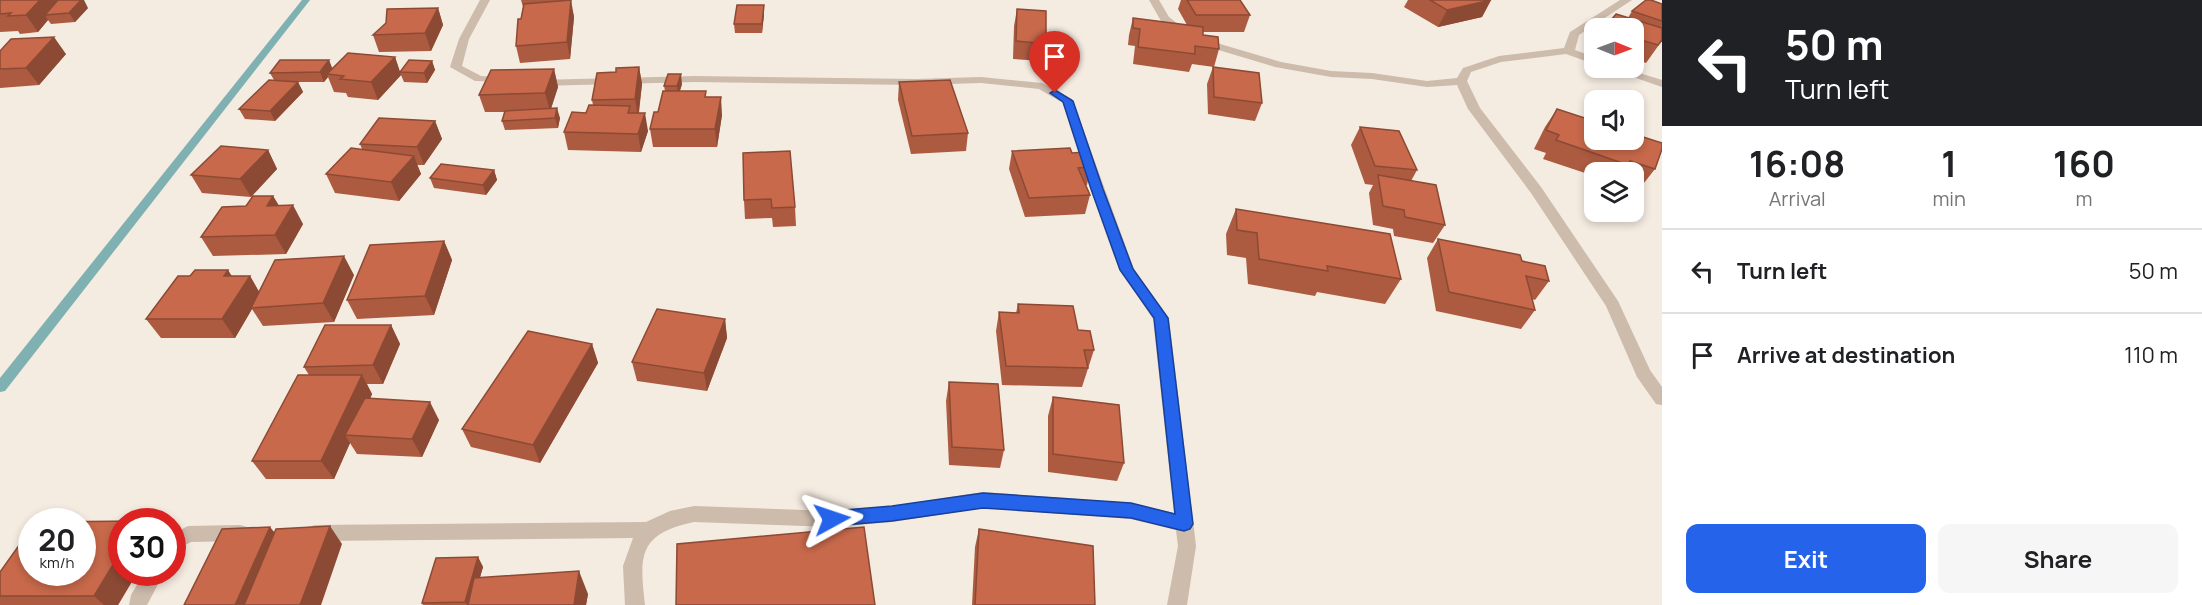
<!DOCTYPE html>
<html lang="en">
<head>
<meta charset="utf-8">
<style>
  body { margin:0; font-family:Manrope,sans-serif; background:#f6f6f6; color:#202124; height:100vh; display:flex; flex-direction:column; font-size:22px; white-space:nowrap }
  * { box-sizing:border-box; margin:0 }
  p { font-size:20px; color:#757577 }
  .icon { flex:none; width:33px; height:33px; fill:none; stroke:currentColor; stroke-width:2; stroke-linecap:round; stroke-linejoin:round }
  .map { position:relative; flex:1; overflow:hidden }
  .sheet { display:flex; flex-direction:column; background:#fff; width:540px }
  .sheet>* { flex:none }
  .guide { background:#202124; color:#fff; overflow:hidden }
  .needle { width:39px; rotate:91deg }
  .tools { position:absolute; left:1584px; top:18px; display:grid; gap:12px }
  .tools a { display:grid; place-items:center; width:60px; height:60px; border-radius:12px; background:#fff; box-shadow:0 3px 9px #0003; font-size:30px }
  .speed { position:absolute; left:18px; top:508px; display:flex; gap:12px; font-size:30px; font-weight:700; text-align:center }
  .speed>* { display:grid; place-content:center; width:78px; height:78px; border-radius:50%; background:#fff; box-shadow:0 3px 9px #0003; line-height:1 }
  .speed small { font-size:15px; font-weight:400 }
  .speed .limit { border:9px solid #d22; background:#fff; color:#111 }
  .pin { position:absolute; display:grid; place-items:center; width:51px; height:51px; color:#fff; margin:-62px -26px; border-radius:50% 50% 50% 0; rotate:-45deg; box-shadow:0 0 6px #0007 }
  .pin .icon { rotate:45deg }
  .me { position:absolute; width:66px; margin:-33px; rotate:85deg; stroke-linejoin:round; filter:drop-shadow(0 0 4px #0008) }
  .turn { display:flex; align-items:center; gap:21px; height:126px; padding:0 24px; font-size:27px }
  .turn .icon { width:78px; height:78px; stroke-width:2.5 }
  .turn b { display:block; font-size:42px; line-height:51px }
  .eta { display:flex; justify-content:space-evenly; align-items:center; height:102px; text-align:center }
  .eta b { font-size:36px; font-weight:700; line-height:42px }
  .cta { display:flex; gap:12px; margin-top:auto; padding:12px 24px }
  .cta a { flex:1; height:69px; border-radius:12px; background:#2563eb; color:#fff; font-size:24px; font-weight:700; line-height:69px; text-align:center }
  .cta a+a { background:#f6f6f6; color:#202124 }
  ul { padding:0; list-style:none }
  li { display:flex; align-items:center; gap:18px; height:84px; padding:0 24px; border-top:2px solid #e0e0e0 }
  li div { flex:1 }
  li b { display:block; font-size:22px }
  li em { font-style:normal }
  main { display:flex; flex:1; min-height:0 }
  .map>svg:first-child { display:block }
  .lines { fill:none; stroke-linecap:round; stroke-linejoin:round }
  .stream { fill:#7fb0b2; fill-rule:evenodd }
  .street { fill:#cdbbac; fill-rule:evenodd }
  .wall { fill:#ac5a40 }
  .shaded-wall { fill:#8c4a34 }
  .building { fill:#c8694b; stroke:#8c4a34; stroke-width:1.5 }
  .route { fill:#2563eb; stroke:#184099; stroke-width:1.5 }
</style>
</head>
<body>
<main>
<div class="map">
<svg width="1662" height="605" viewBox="0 0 1662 605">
  <rect width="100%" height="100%" fill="#f4ebe1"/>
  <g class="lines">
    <path class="stream" d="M302,0H310L5,391L0,392V378Z"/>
    <g class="street">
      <path d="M480,0H490L469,39L462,66L481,76L509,78V82L475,81L450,67L459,39Z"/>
      <path d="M1149,0H1159L1169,17L1193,36L1281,62L1331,71L1372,73L1427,81L1457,78L1463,68L1499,56L1564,48L1570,32L1620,0H1632L1579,35L1575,50L1594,57V64L1566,54L1501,62L1471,72L1467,81L1480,108L1541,187L1618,301L1650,370L1662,387V405L1656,404L1637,377L1606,306L1531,193L1468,109L1457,85L1427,87L1372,79L1331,77L1275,67L1185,40L1161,21Z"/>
      <path d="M1607,68H1623L1662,80V87Z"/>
      <path d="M695,76L916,79L981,77L1042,83L1072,99L1134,269L1169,318L1196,546L1187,605H1167L1178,546L1176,530L1131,519L983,508L892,522L832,527L694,522C639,534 639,554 645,605H625L623,566L633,538L315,541L308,539L306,533L308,527L315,525L646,522L670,511L694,506L832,511L892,506L983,492L1131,503L1174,513L1153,319L1120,270L1063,103L1039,89L981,83L916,85L695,82L538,86L532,83L538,80Z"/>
      <path d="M240,525L247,527L249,533L247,539L240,541L191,542L172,552V534L188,526Z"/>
      <path d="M144,573H164L147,605H129L131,595Z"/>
    </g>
  </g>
  <g class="wall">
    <path d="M0,0L88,8L75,22L51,24L48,20L38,32L20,34L18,31L0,32Z"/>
    <path d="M521,0H570L574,17L570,59L520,63L516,46L523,7Z"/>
    <path d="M1181,0H1240L1250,15L1244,32H1203V35L1219,49L1214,67L1192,64L1189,72L1133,64L1135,46L1128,45L1129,35L1133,18L1187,25L1178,9Z"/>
    <path d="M1408,0H1491L1482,17L1438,27L1404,7Z"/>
    <path d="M1662,4V42H1661L1646,63L1634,59V28L1628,18L1632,11Z"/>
    <path d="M438,8L443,25L431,51L379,52L373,35Z"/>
    <path d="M1017,9L1046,44L1043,61L1013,59L1014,26Z"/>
    <path d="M764,14L762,33H735L734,24Z"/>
    <path d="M0,51L66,54L39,85L0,88Z"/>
    <path d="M395,57L400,72L432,61L435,70L427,83L404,82L401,75L378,100L348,97L346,93L334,92L328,77L324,82H298L303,92L275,121L245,119L239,109L274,80L270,73L329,60L332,69Z"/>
    <path d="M639,67L642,84L639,113L648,131L641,152L568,150L564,132L593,105L592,100L616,72Z"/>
    <path d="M1213,67L1262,103L1255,121L1208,114L1207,84Z"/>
    <path d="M554,69L558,87L551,109L560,118L558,128L505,130L502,121L505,112H485L479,95Z"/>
    <path d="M899,82L968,133L966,151L911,154L898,100Z"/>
    <path d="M682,84L680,91L707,97L722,115L717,147H653L650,129L658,112L665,91L664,86Z"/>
    <path d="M1557,109L1655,169L1640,188L1634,185V172H1594V176L1543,159L1546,153L1534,149L1545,127Z"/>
    <path d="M435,121L442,139L424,165H417L421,174L399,201L335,193L326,174L362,149L360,144Z"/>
    <path d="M1360,127L1417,170L1411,181L1445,225L1433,243L1394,236L1393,229L1373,225L1369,193L1373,185L1365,184L1351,145Z"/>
    <path d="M268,150L277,169L251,197L202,193L191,175Z"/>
    <path d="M1012,151L1072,153L1091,167L1087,185H1086L1090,195L1085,214L1025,217L1009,169Z"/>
    <path d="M743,153L795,207L796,226L773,227L772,218L745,219L744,200Z"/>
    <path d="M494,170L497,180L486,195L434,188L430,178Z"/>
    <path d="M273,196L279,206L303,224L286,254L213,256L201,237L246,206Z"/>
    <path d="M1236,209L1401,279L1385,304L1317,292L1315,296L1248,284L1246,258L1227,255L1226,234Z"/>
    <path d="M1438,239L1522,261L1549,281L1535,300L1532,299L1535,310L1521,329L1436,311L1427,258Z"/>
    <path d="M444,241L452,260L434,315L357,319L347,300Z"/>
    <path d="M228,270L231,276H250L259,292L354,275L334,322L263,326L252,309L235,338H161L146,319L190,276Z"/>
    <path d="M1018,304L1078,330L1094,350L1082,387L1002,385L996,331L999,312L1016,313Z"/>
    <path d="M725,319L727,338L707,391L637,381L632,362Z"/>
    <path d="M391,325L400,344L383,384H367L372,394L370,399L439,420L422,457L357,454L350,443L334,479H266L252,461L309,375L304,367Z"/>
    <path d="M592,344L598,363L540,463L471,447L462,429Z"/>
    <path d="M949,382L1004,450L1000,468L949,465L946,401Z"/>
    <path d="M1053,397L1124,463L1117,481L1048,472V416Z"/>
    <path d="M139,521V522H122V573H137L118,605H0V572L32,527V573H82V522H35Z"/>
    <path d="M979,529L1095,605H972L975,547Z"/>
    <path d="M478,557L483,567L480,577L588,594L586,605H423L422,603Z"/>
  </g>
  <g class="shaded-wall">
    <path d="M40,0H63L45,15L48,20L38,32L26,15Z"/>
    <path d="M81,0H84L88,8L75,22L69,13Z"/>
    <path d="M571,0L574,17L570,59L567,42Z"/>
    <path d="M1491,0L1482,17L1438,27L1447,10Z"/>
    <path d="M764,5V14L762,33V24Z"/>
    <path d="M438,8L443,25L431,51L425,33Z"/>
    <path d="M54,37L66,54L39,85L26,68Z"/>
    <path d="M395,57L401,75L378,100L371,82Z"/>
    <path d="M329,60L333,70L327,74L328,77L324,82L320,72Z"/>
    <path d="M432,61L435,70L427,83L424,73Z"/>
    <path d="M639,67L642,84L638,116L635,99Z"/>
    <path d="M554,69L558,87L550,111L545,93Z"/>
    <path d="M681,74L682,84L678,96L677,86Z"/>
    <path d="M298,82L303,92L275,121L270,111Z"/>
    <path d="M721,97L722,115L717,147L715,129Z"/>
    <path d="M557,108L560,118L558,128L555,118Z"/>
    <path d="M645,113L648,131L641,152L638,134Z"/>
    <path d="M435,121L442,139L424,165L417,147Z"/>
    <path d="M268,150L277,169L251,197L240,179Z"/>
    <path d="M414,156L421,174L399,201L391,182Z"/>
    <path d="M494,170L497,180L486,195L483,185Z"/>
    <path d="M273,196L284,214L267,206Z"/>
    <path d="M293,205L303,224L286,254L275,235Z"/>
    <path d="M444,241L452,260L434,315L425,296Z"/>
    <path d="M344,256L354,275L334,322L323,303Z"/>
    <path d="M228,270L240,289L224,276Z"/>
    <path d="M250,276L261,295L251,308L252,309L235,338L222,319Z"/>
    <path d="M725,319L727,338L707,391L704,373Z"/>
    <path d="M391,325L400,344L383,384L373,365Z"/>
    <path d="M592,344L598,363L540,463L533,445Z"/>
    <path d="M362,375L372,394L353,436L345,435L350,443L334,479L321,461Z"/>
    <path d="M430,402L439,420L422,457L412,439Z"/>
    <path d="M330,526L342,544L321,605H300Z"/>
    <path d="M270,527L285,545L259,605H235Z"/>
    <path d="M122,550V573H137L118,605H104L94,596Z"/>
    <path d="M478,557L483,567L472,605H467L465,602Z"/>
    <path d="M579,571L588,594L586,605H574Z"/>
  </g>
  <g class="building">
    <path d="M0,0H40L26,15L8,16L11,13L0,14Z"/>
    <path d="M58,0H81L69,13L45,15Z"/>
    <path d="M571,0L567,42L516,46L518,19H521L524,4Z"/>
    <path d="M1187,0H1240L1250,15H1196Z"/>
    <path d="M1430,0H1491L1447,10Z"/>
    <path d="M1646,0H1651L1662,4V21L1632,11Z"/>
    <path d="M737,5H764L762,24H734Z"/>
    <path d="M438,8L425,33L373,35L386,23L387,9Z"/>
    <path d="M1017,9L1046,11V44L1016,41Z"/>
    <path d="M1616,14L1662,28V40L1658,45L1634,38V28H1604Z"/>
    <path d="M1133,18L1203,27V35L1218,37L1219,49L1195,46V54L1138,47L1140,29L1133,28Z"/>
    <path d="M54,37L26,68L0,69V51L11,39Z"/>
    <path d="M348,53L395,57L371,82L340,79L344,76L327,74Z"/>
    <path d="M280,60H329L320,72L270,73Z"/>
    <path d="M409,60L432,61L424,73L400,72Z"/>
    <path d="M639,67L635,99L592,100L597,73L616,72V68Z"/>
    <path d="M1213,67L1259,73L1262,103L1214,97Z"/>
    <path d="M554,69L545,93L479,95L491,70Z"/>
    <path d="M668,74H681L677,86H664Z"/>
    <path d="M269,80L298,82L270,111L239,109Z"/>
    <path d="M950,80L968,133L912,136L899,82Z"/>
    <path d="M663,91H706L705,97H721L715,129H650L654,112H658Z"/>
    <path d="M589,105L630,106L628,113H645L638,134L564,132L572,112L586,113Z"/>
    <path d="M557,108L555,118L502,121L505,111Z"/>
    <path d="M1557,109L1594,121V140H1634V134L1662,143V149L1655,169L1630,161L1628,165L1556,140L1559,135L1546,130Z"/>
    <path d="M379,118L435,121L417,147L360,144Z"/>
    <path d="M1360,127L1399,131L1417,170L1375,166Z"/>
    <path d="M221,146L268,150L240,179L191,175Z"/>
    <path d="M351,148L414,156L391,182L326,174Z"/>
    <path d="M1070,148L1072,153L1085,152L1091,167L1078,168L1090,195L1029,198L1012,151Z"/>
    <path d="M790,151L795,207L772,208L771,199L744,200L743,153Z"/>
    <path d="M441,164L494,170L483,185L430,178Z"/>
    <path d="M1378,175L1436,185L1445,225L1405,217L1404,210L1383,206Z"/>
    <path d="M253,196H273L267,206L293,205L275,235L201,237L222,207L246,206Z"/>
    <path d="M1236,209L1390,234L1401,279L1327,266L1328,271L1259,259L1257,233L1237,230Z"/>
    <path d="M1438,239L1520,255L1522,261L1545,266L1549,281L1526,276L1535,310L1449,292Z"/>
    <path d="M444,241L425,296L347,300L370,245Z"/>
    <path d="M344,256L323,303L251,308L275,260Z"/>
    <path d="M195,270H228L224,276H250L222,319H146L178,276H190Z"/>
    <path d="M1018,304L1073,306L1078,330L1090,331L1094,350H1084L1088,368L1006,366L999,312L1019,313Z"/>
    <path d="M657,309L725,319L704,373L632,362Z"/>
    <path d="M325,325H391L373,365L304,367Z"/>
    <path d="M528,331L592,344L533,445L462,429Z"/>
    <path d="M298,375H362L321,461H252Z"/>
    <path d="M949,382L998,384L1004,450L952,447Z"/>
    <path d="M1053,397L1119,405L1124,463L1053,454Z"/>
    <path d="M365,398L430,402L412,439L345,435Z"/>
    <path d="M139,521L122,522V550L94,596H0V572L32,527V573H82V522H35Z"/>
    <path d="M330,526L300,605H244L276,529Z"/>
    <path d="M270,527L235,605H184L222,529Z"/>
    <path d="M864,527L875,605H676L677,544Z"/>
    <path d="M979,529L1093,546L1095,605H975Z"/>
    <path d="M478,557L465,602L422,603L436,558Z"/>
    <path d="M579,571L574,605H468L474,578Z"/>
  </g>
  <path class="route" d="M1055,90L1073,101L1103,189L1133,269L1168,318L1193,524L1190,529L1184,531L1131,518L983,508L892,521L832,526L826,524L824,519L826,514L832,511L892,506L983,493L1131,503L1175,514L1154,318L1120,270L1091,189L1063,102L1050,93Z"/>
</svg>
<div class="tools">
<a><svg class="needle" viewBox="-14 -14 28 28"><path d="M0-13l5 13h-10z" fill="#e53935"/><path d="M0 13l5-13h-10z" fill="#757577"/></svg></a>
<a><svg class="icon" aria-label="sound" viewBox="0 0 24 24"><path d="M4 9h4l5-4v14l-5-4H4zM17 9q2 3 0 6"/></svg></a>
<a><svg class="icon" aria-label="layers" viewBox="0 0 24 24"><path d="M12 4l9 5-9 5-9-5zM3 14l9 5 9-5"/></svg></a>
</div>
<div class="speed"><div>20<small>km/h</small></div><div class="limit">30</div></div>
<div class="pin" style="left:1055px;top:93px;background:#d93025"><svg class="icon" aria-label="arrive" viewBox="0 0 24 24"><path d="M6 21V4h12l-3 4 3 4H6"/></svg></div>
<svg class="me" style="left:832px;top:519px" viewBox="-20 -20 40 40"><path d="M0-17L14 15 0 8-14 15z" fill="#2563eb" stroke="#fff" stroke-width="4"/></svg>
</div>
<section class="sheet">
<div class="guide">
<div class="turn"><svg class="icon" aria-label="left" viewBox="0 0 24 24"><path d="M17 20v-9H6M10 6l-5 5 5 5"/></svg><div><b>50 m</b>Turn left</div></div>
</div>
<div class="eta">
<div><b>16:08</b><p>Arrival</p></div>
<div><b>1</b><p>min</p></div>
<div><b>160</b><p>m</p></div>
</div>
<ul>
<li><svg class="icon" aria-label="left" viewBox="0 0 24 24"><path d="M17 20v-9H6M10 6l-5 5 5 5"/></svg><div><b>Turn left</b></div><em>50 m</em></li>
<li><svg class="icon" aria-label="arrive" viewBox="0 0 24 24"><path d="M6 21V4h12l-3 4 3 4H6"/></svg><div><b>Arrive at destination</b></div><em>110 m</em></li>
</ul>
<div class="cta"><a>Exit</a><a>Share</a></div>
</section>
</main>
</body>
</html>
